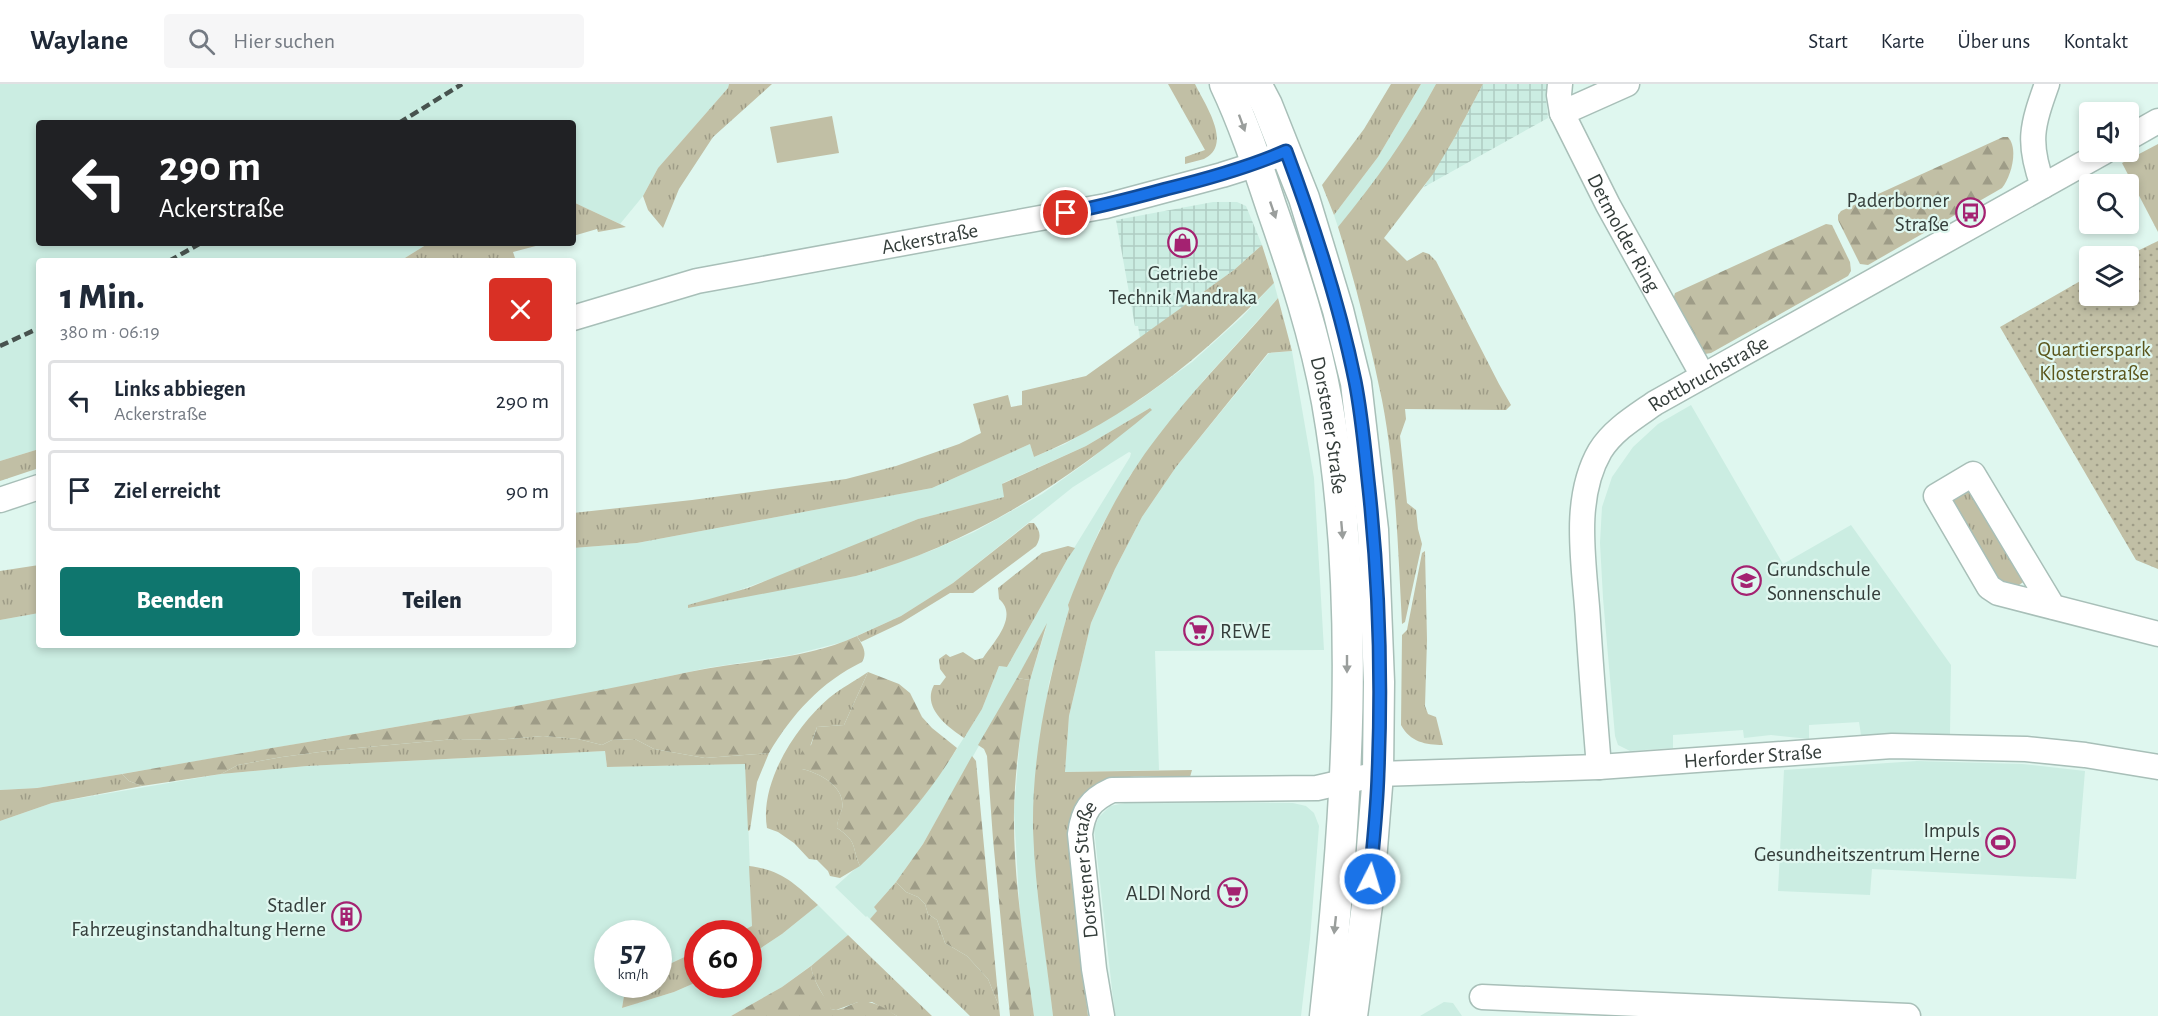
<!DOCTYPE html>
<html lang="de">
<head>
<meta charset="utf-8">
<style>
  body { margin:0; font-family:"Alegreya Sans",sans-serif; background:#f6f6f7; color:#1f2937; height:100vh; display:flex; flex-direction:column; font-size:22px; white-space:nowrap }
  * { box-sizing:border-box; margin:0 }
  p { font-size:20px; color:#747a83 }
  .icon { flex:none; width:33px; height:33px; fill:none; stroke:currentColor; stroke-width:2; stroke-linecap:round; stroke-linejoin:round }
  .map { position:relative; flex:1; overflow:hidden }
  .side { position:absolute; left:36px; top:174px; width:540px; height:390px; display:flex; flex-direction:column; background:#fff; border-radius:6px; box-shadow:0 3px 9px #0003 }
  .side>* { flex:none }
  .top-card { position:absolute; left:36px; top:36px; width:540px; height:126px; border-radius:6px; box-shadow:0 3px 9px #0003; background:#202124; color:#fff; overflow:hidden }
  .fabs { position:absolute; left:2079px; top:18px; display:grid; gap:12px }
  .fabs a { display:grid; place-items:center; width:60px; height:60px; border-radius:6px; background:#fff; box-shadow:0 3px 9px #0003; font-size:30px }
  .speed { position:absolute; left:594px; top:836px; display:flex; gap:12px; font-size:30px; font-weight:700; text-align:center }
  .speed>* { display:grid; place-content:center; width:78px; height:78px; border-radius:50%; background:#fff; box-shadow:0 3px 9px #0003; line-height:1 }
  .speed small { font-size:15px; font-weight:400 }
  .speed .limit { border:9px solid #d22; background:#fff; color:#111 }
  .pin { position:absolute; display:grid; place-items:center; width:51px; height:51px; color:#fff; margin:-26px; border:3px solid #fff; border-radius:50%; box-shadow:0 2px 6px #0007 }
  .me { position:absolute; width:66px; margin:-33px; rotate:5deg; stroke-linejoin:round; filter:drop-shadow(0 0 4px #0008) }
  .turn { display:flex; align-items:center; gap:21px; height:126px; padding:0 24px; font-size:27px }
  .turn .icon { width:78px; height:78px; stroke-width:2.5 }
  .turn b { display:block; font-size:42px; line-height:51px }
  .round { display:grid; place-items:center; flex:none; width:63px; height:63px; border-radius:6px; background:#f6f6f7 }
  .overview { display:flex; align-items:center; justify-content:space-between; height:102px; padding:0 24px }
  h1 { font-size:36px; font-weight:800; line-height:45px }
  .primary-button { display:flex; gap:12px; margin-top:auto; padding:12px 24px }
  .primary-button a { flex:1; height:69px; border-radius:6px; background:#0f766e; color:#fff; font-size:24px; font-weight:800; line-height:69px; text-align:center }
  .primary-button a+a { background:#f6f6f7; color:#1f2937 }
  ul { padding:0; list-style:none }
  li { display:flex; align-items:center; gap:18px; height:81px; margin:0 12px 9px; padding:0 12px; border:3px solid #e0e1e3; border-radius:6px }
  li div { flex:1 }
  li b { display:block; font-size:22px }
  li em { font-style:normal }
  header { display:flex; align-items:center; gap:36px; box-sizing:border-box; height:84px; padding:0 30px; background:#fff; border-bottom:2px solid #e0e1e3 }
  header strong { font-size:28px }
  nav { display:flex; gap:33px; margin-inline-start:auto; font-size:21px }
  .search { width:420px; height:54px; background:#f6f6f7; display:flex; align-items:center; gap:15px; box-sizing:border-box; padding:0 21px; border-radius:6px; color:#747a83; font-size:22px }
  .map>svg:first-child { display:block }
  .built { fill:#cbede2; fill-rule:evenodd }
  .industrial { fill:url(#industrial-grid) }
  .grass { fill:url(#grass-tufts) }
  .forest { fill:url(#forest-firs) }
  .park { fill:url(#park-dots) }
  .pitch { fill:#c1bfa5 }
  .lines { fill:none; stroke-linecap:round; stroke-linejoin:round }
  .minor-casing { stroke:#a8bfb8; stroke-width:27 }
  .major-casing { stroke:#a8bfb8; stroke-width:33 }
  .minor { stroke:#fff; stroke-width:24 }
  .major { stroke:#fff; stroke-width:30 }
  .rail { stroke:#48534f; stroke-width:4.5; stroke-dasharray:9 4.5; stroke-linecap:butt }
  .oneway { fill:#9a9e9c }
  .route-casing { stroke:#114b97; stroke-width:15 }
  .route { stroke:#1a73e8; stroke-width:10 }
  .labels { text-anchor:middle; stroke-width:4.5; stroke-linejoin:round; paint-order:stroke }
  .poi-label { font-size:21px; fill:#343d3a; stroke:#dff7ef; text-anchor:end }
  .street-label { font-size:21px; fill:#343d3a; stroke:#dff7ef }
  .park-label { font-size:21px; fill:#5a551b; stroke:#dff7ef }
</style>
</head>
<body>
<header>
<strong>Waylane</strong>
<div class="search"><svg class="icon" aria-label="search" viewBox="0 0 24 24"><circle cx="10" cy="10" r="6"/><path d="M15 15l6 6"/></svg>Hier suchen</div>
<nav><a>Start</a><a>Karte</a><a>Über uns</a><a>Kontakt</a></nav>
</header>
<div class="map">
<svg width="2158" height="932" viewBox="0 0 2158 932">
  <defs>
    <pattern id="industrial-grid" width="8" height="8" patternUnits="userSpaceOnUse" patternTransform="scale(1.5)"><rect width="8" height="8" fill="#cbede2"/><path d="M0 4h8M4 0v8" fill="none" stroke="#afccc3"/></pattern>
    <pattern id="grass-tufts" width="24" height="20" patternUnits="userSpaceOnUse" patternTransform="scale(1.5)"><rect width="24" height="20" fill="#c1bfa5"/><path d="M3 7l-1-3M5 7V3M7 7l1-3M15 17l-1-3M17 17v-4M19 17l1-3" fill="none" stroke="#9e9c87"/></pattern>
    <pattern id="forest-firs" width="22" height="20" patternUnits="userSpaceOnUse" patternTransform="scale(1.5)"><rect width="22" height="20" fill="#c1bfa5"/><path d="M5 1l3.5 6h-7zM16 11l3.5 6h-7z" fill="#9e9c87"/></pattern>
    <pattern id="park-dots" width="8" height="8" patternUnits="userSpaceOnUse" patternTransform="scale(1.5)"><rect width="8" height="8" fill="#c1bfa5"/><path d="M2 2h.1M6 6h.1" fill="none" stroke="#9e9c87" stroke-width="1.8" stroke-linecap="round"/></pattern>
  </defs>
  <rect width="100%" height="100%" fill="#dff7ef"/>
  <g class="built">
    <path d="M0,0H729L728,4L658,84L643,112L620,140L573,118V39H39V159H429L400,177H39V365L0,377Z"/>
    <path d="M1421,0H1436L1404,57L1378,94L1338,143L1334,131L1378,73Z"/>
    <path d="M1274,199L1278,214L1203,297L1131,390L1099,447L1068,521L1069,525L1049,599L1036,687L1035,774L1053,932H1034L1020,832L1014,728L1021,640L1030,596L1046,544L923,760L896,798L874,823L878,827L870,835L867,832L866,833L835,803L886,757L928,707L951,674L982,625L999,582L1007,583L1068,474L1130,373L1131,369L1129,368L1073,403L953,499L901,532L843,558L792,571L707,584L587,610L98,694L37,704L0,706V536L39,529V561H573V464L637,459L932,404L1030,360L1034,373L1065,360L1141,315L1192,278L1242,233ZM1150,324L1091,375L1042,410L974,448L933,466L878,486L856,492L720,513L796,486L918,435L1005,413L1003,399L1086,362Z"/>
    <path d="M1292,267L1314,394L1324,566L1155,567L1159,686L1065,688L1069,632L1091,539L1115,485L1142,433L1176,383L1269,269Z"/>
    <path d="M1691,321L1783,480L1851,441L1951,581L1950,650L1861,651L1859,638L1809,641V655L1771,651L1744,654L1743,646L1673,651V664L1630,667L1618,661L1615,652L1603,514L1600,459L1602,423L1612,393L1633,363L1658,340Z"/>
    <path d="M605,667L607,683L746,680L752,842L737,849H698L697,867L659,885L658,849H608V900H626L622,924L674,908L697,898L698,900H748L749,872L782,850L818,821L848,851L820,875L782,903L731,932H0V737L52,719L221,690L307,682Z"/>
    <path d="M1917,677L2022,680L2085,687L2076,795L1872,785L1870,811L1778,807L1784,686Z"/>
    <path d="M1130,718L1293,719L1306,722L1314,729L1319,742L1310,855L1301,932H1115L1094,745L1099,733L1110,722Z"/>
    <path d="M1444,918L1453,919L1462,932H1420Z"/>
  </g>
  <g class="industrial">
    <path d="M1483,0H1547L1546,14L1548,34L1424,103L1455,53Z"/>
    <path d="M1213,118H1237L1246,122L1262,161L1234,186L1140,254L1138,242H1135L1116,136Z"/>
  </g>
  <g class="grass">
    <path d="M729,0H772L713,53L679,105L663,144L648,126L643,112L658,84L728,4Z"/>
    <path d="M1168,0H1195C1204,19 1234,61 1204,75C1198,77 1191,78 1185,80V73L1205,66Z"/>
    <path d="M1391,0H1421L1378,73L1334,131L1322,101L1364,45Z"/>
    <path d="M1436,0H1483L1455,53L1433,90L1384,154L1407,177L1423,168L1429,170L1436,177L1499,300L1511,321L1506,326L1405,325L1406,335L1400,352L1407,419L1416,426L1418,445L1422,460L1405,538L1402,540C1398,465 1396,389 1382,316C1370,258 1356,200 1338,143C1375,98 1408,52 1436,0Z"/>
    <path d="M2158,60V148L2122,79Z"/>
    <path d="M573,118L620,140L626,143L598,148L597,145L573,152Z"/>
    <path d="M429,159H547L513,168L516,177H400Z"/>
    <path d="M1262,161L1274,199C1204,272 1128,334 1034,373L1030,360L932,404L637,459L573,464V429L692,416L846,395L896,382L959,360L981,349L973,320L1008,311L1011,323L1022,321V307L1086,292L1234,186Z"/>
    <path d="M1278,214L1292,267L1268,269L1176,383L1142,433L1115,485L1091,539L1069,632L1065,688L1192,686L1190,693C1141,693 1078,681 1068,746L1088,932H1053C1046,870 1035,808 1033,745C1032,670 1048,597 1069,525L1068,521C1091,461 1119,402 1158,352C1195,303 1239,260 1278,214Z"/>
    <path d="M1150,324L1152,326C1064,400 968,462 856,492L688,524V521L748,504L918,435L1004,413L1002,400L1086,362Z"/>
    <path d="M39,365V384L0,397V377Z"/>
    <path d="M1966,402L2026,496L2015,504L2005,505L1950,426L1951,409Z"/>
    <path d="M1029,439H1034C1041,448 1041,453 1036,462L973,509H950L901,539L861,558L857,552L901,532L953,499Z"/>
    <path d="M1068,462L1075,464L1068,474L1007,583L999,582L982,625L964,654C946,642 922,623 934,601H940L946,593L940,585L939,575L946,570L950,573L963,568L975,576L983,574C994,558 1019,532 999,515L998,504L1042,469Z"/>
    <path d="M1425,467L1427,556L1425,622L1428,630L1436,633L1443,661C1426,661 1410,658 1401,641L1402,551L1407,546L1422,469Z"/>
    <path d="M39,481V529L0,536V487Z"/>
    <path d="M1047,539L1030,596L1017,594Z"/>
    <path d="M868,588L844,641L817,643L802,685C820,689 846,703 842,725C841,732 837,736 837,744C858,758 851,761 860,782L840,794L830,792L828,787L817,776L809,775L794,759L778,748L767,744C759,699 796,642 829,614C841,604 855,597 868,588Z"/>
    <path d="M543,652L578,655L602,661L612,656L635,655L654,665L705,674L769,669L757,698L750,746L748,747L745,680L607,683L605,667L307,682L221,690L238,681L282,673L335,666L455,655L497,656Z"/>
    <path d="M122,690L129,697L142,702L52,719L0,737V706L37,704Z"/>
    <path d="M749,782C782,786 795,800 818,821L782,850L749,872L748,849H737L752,842Z"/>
    <path d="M896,798L906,808L918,813L925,820L928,830L937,836L945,859L967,872L988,895L999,922L1000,932H970L870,835L877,827L874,823Z"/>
    <path d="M848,851L932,932H897L872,918H858L836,926L831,925C824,912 812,895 811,882Z"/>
    <path d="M697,867V898L674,908L622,924L626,900H658L659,885Z"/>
  </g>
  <g class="forest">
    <path d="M2003,53H2008C2019,65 2011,93 2002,104L1868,181L1860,180L1838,136V131L1841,127Z"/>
    <path d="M1826,140L1832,141L1850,178L1851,187L1848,192L1711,269L1705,270L1701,267L1673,216L1675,209Z"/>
    <path d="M857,552C862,561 868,568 862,578C821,598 792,630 769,669L705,674L654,665L635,655L612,656L602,661L578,655L543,652L497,656L455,655L335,666L282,673L238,681L221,690L142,702L129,697L122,690C311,656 502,628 689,588C745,576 806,576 857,552Z"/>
    <path d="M868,588L899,600L910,609L922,633L932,644L957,664C931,708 897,747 860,782C851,761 858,758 837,744C837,736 840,732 842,725C846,703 820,689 802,685L798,674L804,664L811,661L817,643L844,641Z"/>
    <path d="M1017,594L1030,596C1021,640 1015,683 1014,728C1013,796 1025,865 1034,932H1010L993,755L987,672L984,665L978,661Z"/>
    <path d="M972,672L976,677L999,922L988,895L967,872L945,859L937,836L928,830L925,820L918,813L906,808L896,798L923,760Z"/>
    <path d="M811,882C812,892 822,913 830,918L831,925C841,928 848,921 858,918C871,915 887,925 897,932H731L782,903Z"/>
  </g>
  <path class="park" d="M2158,157V485L2136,476L2000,243L2089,192L2090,212H2128L2127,172Z"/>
  <path class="pitch" d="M832,32L839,69L777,79L770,43Z"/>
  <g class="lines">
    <defs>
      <g id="minor">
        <path id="s1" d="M1560,0L1559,11L1562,29L1608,121L1703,292"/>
        <path d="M1562,29L1627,0"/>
        <path d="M2128,54L2158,37"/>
        <path d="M2043,102C2027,58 2032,42 2047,0"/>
        <path id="s2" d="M573,234L697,197L1106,122L1222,91L1257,80L1286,67"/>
        <path d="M0,416L39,403"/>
        <path d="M2053,523L1973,390L1936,412L1989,503L1998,509L2158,550"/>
        <path id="s3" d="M1599,683C1595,634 1591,586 1588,537C1585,483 1571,417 1600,367C1613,346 1635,333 1655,319L2104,68"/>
        <path d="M1482,913L1908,932"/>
        <path id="s4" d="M1102,932L1094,885L1080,750C1083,727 1090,716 1112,706L1317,704L1378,690L1599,683L1892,662L2026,665L2085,671L2158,683"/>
      </g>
      <g id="major">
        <path id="s5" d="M1225,0C1244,40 1258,83 1272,125C1294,188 1315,252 1327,318C1362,516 1347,732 1325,932"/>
        <path d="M1256,0L1267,21L1304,114L1338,226L1356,299L1373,446L1379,598L1378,690L1368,814L1352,932"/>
      </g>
    </defs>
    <use href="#minor" class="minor-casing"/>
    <use href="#major" class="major-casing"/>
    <use href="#minor" class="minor"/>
    <use href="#major" class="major"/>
    <g class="rail">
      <path d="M399,39L462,0"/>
      <path d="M169,177L201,159"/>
      <path d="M0,262L39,244"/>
    </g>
  </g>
  <defs><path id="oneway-solid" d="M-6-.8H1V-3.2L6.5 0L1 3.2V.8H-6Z" transform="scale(1.5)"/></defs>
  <g class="oneway">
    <use href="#oneway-solid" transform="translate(1242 39) rotate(70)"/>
    <use href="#oneway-solid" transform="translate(1273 126) rotate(71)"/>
    <use href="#oneway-solid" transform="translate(1342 446) rotate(85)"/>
    <use href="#oneway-solid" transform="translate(1347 580) rotate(90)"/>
    <use href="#oneway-solid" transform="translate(1335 841) rotate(96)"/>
  </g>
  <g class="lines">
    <defs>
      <path id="route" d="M1066,129C1100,123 1133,114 1166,105C1207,95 1247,84 1286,67C1314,142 1339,218 1355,297C1362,332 1365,369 1369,405C1379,499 1382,596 1378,690C1377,725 1373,760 1370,795"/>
    </defs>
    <use href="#route" class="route-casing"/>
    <use href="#route" class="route"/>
  </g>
  <defs>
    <symbol id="bus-ring" viewBox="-11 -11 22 22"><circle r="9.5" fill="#dff7ef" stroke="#a42271" stroke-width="1.5"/><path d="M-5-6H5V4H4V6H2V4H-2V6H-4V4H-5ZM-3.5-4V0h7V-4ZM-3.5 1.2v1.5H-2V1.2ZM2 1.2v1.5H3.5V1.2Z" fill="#a42271"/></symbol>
    <symbol id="shop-ring" viewBox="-11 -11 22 22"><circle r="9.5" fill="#dff7ef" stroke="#a42271" stroke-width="1.5"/><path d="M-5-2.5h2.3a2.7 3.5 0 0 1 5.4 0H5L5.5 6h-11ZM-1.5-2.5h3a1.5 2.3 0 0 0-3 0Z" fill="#a42271"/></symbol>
    <symbol id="school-ring" viewBox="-11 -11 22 22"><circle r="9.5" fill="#dff7ef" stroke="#a42271" stroke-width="1.5"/><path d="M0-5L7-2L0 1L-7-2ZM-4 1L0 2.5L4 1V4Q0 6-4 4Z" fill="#a42271"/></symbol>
    <symbol id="supermarket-ring" viewBox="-11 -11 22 22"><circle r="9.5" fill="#dff7ef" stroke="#a42271" stroke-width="1.5"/><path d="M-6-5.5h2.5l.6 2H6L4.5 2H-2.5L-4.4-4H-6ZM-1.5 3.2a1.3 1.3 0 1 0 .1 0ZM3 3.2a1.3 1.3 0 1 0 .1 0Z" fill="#a42271"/></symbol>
    <symbol id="stadium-ring" viewBox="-11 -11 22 22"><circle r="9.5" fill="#dff7ef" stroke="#a42271" stroke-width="1.5"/><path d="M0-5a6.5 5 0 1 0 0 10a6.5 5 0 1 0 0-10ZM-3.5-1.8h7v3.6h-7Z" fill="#a42271"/></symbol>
    <symbol id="building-ring" viewBox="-11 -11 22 22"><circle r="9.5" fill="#dff7ef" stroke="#a42271" stroke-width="1.5"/><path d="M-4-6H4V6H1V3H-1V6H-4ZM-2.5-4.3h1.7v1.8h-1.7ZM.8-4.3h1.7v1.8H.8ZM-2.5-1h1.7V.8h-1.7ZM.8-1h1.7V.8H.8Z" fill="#a42271"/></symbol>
  </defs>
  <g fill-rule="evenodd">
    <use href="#bus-ring" x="1954" y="112" width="33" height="33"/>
    <use href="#shop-ring" x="1166" y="142" width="33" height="33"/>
    <use href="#school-ring" x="1730" y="480" width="33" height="33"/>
    <use href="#supermarket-ring" x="1182" y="530" width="33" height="33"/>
    <use href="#stadium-ring" x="1984" y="742" width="33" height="33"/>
    <use href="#supermarket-ring" x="1216" y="792" width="33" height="33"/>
    <use href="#building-ring" x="330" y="816" width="33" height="33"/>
  </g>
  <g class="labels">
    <g class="poi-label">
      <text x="1949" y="123">Paderborner<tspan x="1949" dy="24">Straße</tspan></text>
      <text x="1183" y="196" text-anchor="middle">Getriebe<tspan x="1183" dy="24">Technik Mandraka</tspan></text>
      <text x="1767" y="492" text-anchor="start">Grundschule<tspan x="1767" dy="24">Sonnenschule</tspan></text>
      <text x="1220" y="554" text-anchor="start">REWE</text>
      <text x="1980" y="753">Impuls<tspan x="1980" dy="24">Gesundheitszentrum Herne</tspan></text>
      <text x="1211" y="816">ALDI Nord</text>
      <text x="326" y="828">Stadler<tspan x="326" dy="24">Fahrzeuginstandhaltung Herne</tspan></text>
    </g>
    <g class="street-label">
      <text dy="7" stroke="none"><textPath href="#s1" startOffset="164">Detmolder Ring</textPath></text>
      <text dy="7" stroke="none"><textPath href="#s2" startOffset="366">Ackerstraße</textPath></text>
      <text dy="7" stroke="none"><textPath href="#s3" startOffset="454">Rottbruchstraße</textPath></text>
      <text dy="7" stroke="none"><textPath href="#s5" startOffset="358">Dorstener Straße</textPath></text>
      <text dy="7" stroke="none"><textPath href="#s4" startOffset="884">Herforder Straße</textPath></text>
      <text dy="7" stroke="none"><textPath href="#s4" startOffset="148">Dorstener Straße</textPath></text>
    </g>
    <g class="park-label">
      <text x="2094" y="272">Quartierspark<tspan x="2094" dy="24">Klosterstraße</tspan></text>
    </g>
  </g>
</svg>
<div class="fabs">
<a><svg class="icon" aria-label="sound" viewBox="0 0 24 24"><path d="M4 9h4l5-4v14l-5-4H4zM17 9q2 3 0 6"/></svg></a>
<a><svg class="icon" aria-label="search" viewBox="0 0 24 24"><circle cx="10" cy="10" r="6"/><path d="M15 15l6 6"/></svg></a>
<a><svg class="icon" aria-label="layers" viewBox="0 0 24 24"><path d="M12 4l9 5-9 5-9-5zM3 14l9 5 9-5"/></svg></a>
</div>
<div class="speed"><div>57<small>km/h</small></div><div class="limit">60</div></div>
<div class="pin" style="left:1066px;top:129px;background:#d93025"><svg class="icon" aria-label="arrive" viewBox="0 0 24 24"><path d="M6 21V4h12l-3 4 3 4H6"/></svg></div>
<svg class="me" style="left:1370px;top:795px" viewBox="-20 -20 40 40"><circle r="17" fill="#1a73e8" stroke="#fff" stroke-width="3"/><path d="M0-11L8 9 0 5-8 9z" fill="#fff"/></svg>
<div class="top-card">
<div class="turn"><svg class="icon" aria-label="left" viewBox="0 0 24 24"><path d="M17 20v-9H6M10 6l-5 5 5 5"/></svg><div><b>290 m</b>Ackerstraße</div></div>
</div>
<section class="side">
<div class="overview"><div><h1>1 Min.</h1><p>380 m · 06:19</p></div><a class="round" style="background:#d93025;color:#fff"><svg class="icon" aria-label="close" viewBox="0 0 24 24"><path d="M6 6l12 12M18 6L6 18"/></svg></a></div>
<ul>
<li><svg class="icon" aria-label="left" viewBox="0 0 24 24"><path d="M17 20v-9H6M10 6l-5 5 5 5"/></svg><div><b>Links abbiegen</b><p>Ackerstraße</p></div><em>290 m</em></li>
<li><svg class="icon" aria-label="arrive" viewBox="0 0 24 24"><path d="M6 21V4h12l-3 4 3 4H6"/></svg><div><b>Ziel erreicht</b></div><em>90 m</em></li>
</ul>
<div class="primary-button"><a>Beenden</a><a>Teilen</a></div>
</section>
</div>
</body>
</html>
